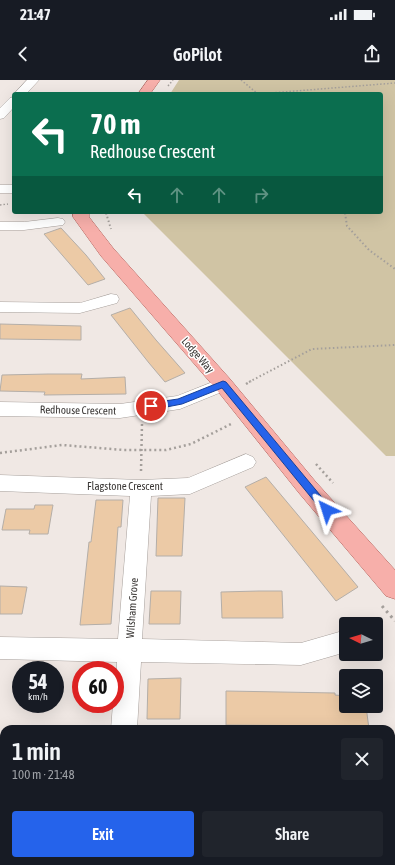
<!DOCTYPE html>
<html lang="en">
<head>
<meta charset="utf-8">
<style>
  body { margin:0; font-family:"Asap Condensed",sans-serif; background:#20242c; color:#f1f3f6; height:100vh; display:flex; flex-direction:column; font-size:15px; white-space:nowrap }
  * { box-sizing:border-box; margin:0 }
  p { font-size:13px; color:#9ea1a6 }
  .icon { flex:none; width:22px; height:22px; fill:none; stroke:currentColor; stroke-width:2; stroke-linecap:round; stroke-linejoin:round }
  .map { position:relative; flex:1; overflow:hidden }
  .sheet { position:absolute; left:0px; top:645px; width:395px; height:140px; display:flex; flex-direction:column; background:#171b24; border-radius:12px 12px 0 0; box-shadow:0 4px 16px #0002 }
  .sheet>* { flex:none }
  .banner { position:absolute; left:12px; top:12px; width:371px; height:122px; border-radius:4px; box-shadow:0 4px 16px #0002; background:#0b6e4f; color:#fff; overflow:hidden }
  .needle { width:26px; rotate:275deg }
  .buttons { position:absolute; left:339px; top:537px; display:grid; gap:8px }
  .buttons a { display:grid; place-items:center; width:44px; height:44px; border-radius:4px; background:#171b24; box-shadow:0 4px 16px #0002; font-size:20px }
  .speed { position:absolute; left:12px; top:581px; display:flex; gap:8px; font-size:20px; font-weight:700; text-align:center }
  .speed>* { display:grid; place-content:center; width:52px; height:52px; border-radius:50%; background:#171b24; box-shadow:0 4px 16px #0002; line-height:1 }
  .speed small { font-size:10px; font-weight:400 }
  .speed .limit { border:6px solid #d22; background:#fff; color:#111 }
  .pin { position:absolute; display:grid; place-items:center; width:34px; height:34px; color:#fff; margin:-17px; border:2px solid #fff; border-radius:50%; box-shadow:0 1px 4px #0007 }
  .me { position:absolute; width:44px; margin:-22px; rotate:319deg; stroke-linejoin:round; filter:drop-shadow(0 0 3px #0008) }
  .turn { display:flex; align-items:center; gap:14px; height:84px; padding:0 12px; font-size:18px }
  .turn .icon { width:52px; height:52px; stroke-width:2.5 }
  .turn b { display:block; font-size:28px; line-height:34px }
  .lanes { display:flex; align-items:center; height:38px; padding:0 12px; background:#0003; justify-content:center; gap:20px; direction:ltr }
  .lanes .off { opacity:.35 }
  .round { display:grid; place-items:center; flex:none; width:42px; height:42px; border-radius:4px; background:#20242c }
  .overview { display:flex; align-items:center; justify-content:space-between; height:68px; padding:0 12px }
  h1 { font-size:24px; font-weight:600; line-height:30px }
  .cta { display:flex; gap:8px; margin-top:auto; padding:8px 12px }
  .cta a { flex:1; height:46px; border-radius:4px; background:#2563eb; color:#fff; font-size:16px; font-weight:600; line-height:46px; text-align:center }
  .cta a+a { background:#20242c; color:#f1f3f6 }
  .status { display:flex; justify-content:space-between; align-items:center; height:28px; padding:0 20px; background:#171b24; direction:ltr }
  .status svg { height:11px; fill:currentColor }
  header { display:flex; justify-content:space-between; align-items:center; height:52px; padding:0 12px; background:#171b24; font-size:18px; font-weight:600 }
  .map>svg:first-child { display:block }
  .green { fill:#d0c4a4 }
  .building { fill:#eccaa6; stroke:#b4aea8 }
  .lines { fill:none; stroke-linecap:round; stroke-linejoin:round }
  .minor-casing { stroke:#a7a09c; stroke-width:1 }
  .primary-casing { stroke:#b1625c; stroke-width:1 }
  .path-far3 { stroke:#a49f9b; stroke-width:1.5; stroke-dasharray:1.5 2; stroke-linecap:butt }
  .path-far2 { stroke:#a49f9b; stroke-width:2; stroke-dasharray:1.5 2.5; stroke-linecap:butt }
  .path-far1 { stroke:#a49f9b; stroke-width:2.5; stroke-dasharray:2 3; stroke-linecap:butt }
  .path { stroke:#a49f9b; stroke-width:3; stroke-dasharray:2.5 4; stroke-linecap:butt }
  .minor { fill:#fff; fill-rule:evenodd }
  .primary { fill:#f7afaa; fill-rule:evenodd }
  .route { fill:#2563eb; stroke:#184099 }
  .labels { text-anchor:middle; stroke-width:3; stroke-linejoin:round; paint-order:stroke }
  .street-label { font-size:11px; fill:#393634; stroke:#fff }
</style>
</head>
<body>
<div class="status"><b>21:47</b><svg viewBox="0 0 49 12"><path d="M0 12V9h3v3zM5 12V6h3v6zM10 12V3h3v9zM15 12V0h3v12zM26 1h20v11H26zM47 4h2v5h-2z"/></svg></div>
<header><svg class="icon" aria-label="back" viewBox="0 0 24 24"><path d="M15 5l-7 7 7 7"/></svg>GoPilot<svg class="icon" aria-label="share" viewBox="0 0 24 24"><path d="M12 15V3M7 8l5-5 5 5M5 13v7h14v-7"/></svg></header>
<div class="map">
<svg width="395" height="785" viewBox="0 0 395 785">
  <rect width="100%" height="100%" fill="#f0e8e4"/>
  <path class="green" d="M179,0H395V376H386L142,132H381V14H170Z"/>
  <g class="building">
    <path d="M61,148L86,175L105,199L88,205L44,154Z"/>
    <path d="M130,228L156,260L185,293L165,302L149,283L111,235Z"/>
    <path d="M0,244L81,246V260L0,259Z"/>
    <path d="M48,294H82L81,299L125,297L126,314L44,315L45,312L0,311L2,295Z"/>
    <path d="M266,397L318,459L358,507L336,521L245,407Z"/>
    <path d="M158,418H185L182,476H156Z"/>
    <path d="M96,420H123L121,447H118L111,544L80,545L89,462H91Z"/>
    <path d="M35,425H53L48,454H29L30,450H2L6,429H34Z"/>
    <path d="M0,506L27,507L22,534H0Z"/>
    <path d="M151,511H181L180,544H149Z"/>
    <path d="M259,511H282L283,538H222L221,512Z"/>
    <path d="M181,598L180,639H147L148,599Z"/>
    <path d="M226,611L335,613V615L346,616V626H366L369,649L343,648V646L226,645Z"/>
  </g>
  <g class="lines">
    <defs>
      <g id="minor">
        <path d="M27,0H39L26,14H14Z"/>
        <path d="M14,17V27L4,38L0,39V28L10,18Z"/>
        <rect x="0" y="105" width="14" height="8"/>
        <path d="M58,138L63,139L65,142L63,145L24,150H0V142H24Z"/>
        <path d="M111,214L117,215L119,219L117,223L80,233L0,232V222L80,223Z"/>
        <path d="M223,298L229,299L232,304L229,309L180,329L120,338L0,336V322L120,324L177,316Z"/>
        <path d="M246,374L253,377L256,382L253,387L190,414L151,416L142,559L301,563L346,550V572L301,585L141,582L137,649H111L113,624H115L117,582L0,579V557L118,559L130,416L0,411V395L141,400L188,398Z"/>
        <rect x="100" y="781" width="28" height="4"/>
      </g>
      <g id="primary">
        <path d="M148,0H160L150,14H138Z"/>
        <path d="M73,132H89V137L113,168L230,299L315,401L395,490V519L386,516L299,413L216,309L101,176L73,137Z"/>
      </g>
    </defs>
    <use href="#minor" class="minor-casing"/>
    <use href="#primary" class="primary-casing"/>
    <g class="path-far3">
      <path d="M241,0L258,14"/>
      <path d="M168,6L173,0"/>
      <path d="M258,14L395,3"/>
      <path d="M0,125L8,124"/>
      <path d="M106,132V134"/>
      <path d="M345,132V134"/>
    </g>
    <g class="path-far2">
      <path d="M106,133L111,149"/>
      <path d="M345,133L347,146L369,170L395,189"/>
      <path d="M249,302L312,269L395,265"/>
    </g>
    <g class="path-far1">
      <path d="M246,304L251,301"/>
      <path d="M0,373L62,365L124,370H166L191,364L231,344"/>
      <path d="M316,384L333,403"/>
      <path d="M141,391L142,344"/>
    </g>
    <path class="path" d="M382,526L395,541"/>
    <use href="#minor" class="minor"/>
    <use href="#primary" class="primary"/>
  </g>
  <path class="route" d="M223,301L226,302L330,427V432H323L222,308L182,324L151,330L147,326L151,323L178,319Z"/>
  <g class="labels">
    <g class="street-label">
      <text transform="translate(198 275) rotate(49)" y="4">Lodge Way</text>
      <text transform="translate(78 330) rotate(1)" y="4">Redhouse Crescent</text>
      <text x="125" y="410">Flagstone Crescent</text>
      <text transform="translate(132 528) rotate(-86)" y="4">Wilsham Grove</text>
    </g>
  </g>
</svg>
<div class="buttons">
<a><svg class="needle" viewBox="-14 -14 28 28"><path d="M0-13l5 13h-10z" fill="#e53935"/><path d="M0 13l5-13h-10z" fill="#9ea1a6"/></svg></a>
<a><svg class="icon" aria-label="layers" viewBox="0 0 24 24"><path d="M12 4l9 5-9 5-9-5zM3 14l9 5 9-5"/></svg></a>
</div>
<div class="speed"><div>54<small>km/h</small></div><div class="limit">60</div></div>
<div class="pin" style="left:151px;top:326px;background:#d93025"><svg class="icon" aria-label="arrive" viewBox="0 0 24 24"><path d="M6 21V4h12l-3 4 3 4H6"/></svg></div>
<svg class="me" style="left:327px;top:430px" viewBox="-20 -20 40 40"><path d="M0-17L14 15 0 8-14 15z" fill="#2563eb" stroke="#fff" stroke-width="4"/></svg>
<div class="banner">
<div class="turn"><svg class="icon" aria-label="left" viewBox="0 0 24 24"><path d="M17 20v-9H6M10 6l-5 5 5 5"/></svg><div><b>70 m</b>Redhouse Crescent</div></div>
<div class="lanes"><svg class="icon" aria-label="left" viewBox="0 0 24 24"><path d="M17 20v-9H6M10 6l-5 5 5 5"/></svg><svg class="icon off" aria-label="ahead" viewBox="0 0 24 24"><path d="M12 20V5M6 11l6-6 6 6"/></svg><svg class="icon off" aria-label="ahead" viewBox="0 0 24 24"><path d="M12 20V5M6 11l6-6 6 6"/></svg><svg class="icon off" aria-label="right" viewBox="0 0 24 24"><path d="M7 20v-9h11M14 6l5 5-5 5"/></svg></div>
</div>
<section class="sheet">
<div class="overview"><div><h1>1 min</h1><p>100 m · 21:48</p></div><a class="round"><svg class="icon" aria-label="close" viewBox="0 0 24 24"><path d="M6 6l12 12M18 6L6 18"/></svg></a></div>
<div class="cta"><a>Exit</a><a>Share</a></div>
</section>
</div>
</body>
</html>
